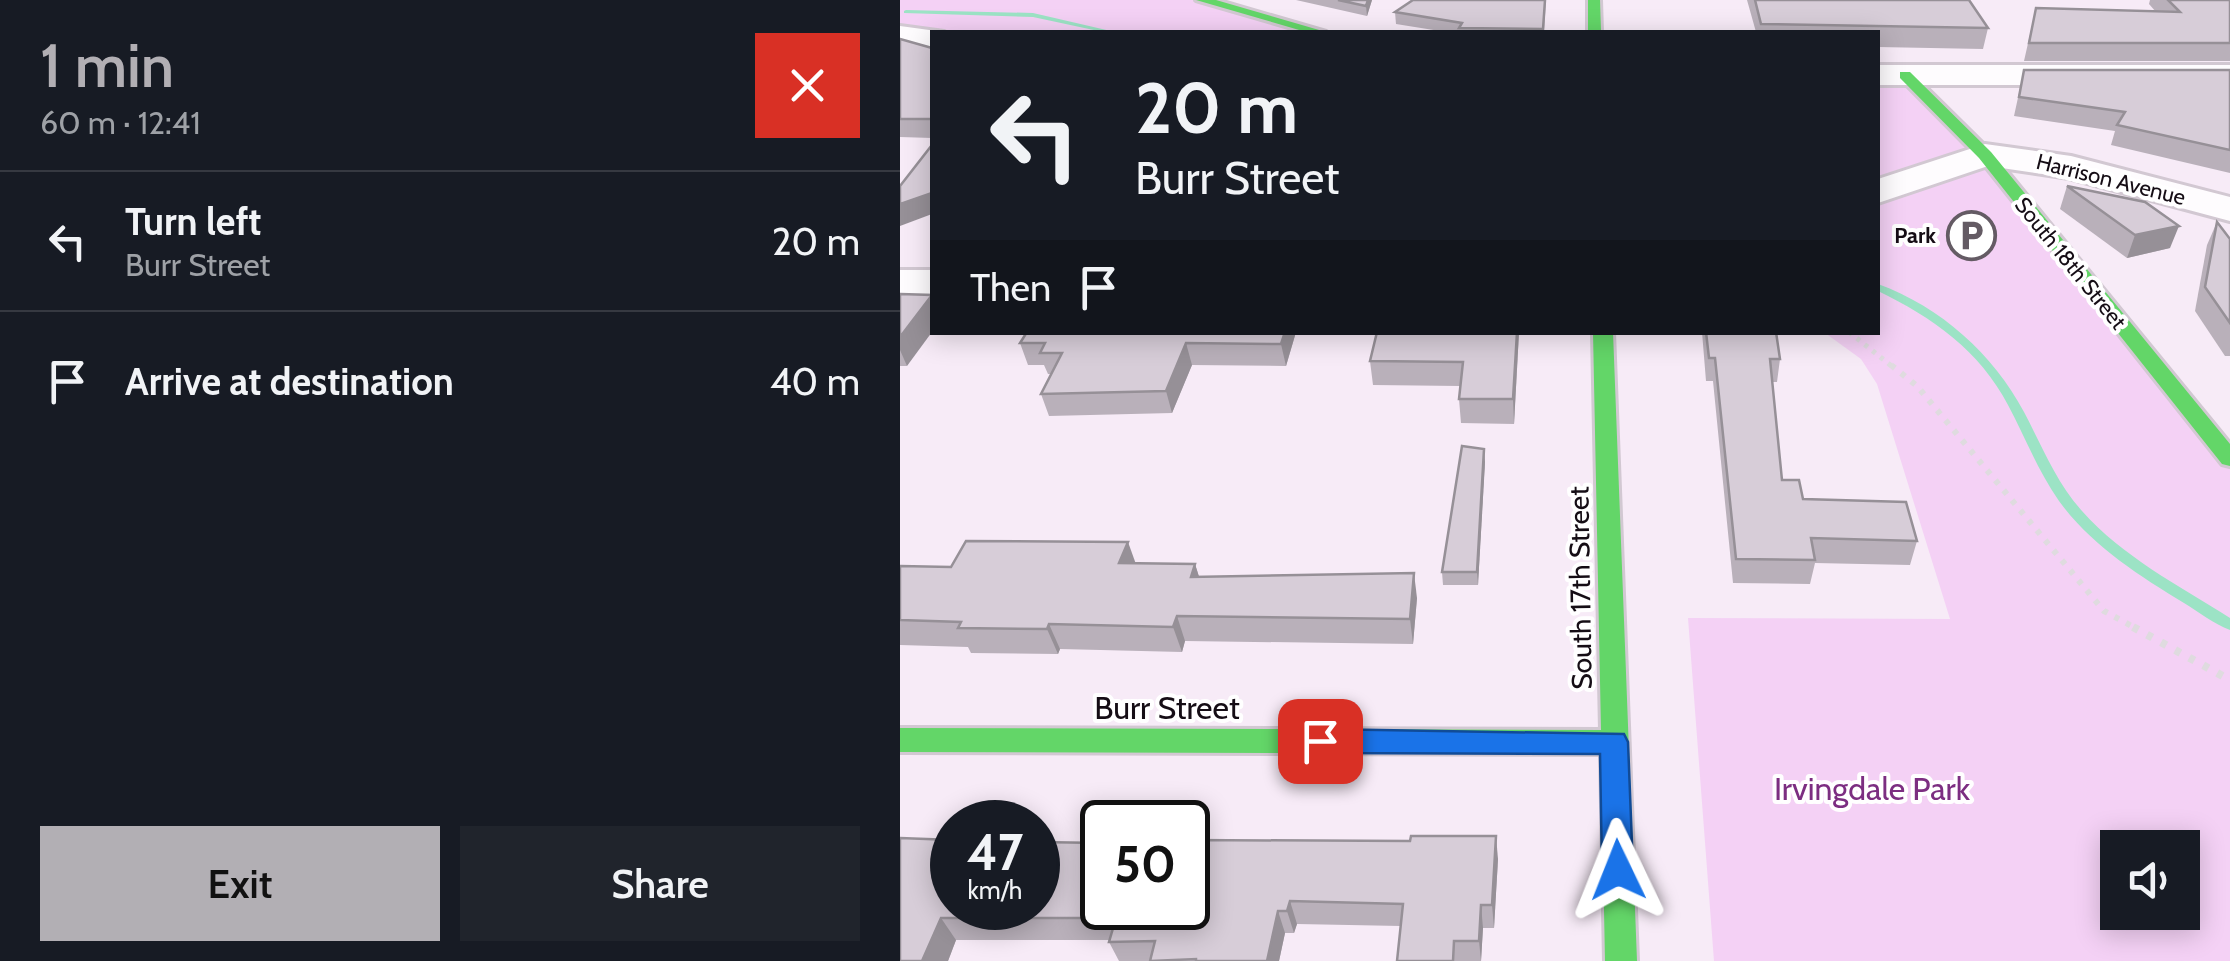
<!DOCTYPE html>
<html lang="en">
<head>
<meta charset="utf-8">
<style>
  body { margin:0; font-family:Cabin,sans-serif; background:#20242c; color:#f1f3f6; height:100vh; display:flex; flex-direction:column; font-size:38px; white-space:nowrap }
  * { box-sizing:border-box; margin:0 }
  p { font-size:32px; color:#9ea1a6 }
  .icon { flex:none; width:55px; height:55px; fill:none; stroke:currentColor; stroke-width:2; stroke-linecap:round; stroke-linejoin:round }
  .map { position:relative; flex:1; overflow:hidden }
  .panel { display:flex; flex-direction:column; background:#171b24; width:900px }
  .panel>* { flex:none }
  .banner { position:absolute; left:30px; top:30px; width:950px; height:305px; border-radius:0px; box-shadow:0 5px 25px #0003; background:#171b24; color:#f1f3f6; overflow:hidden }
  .controls { position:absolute; left:1200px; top:830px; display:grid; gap:20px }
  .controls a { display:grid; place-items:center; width:100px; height:100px; border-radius:0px; background:#171b24; box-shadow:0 5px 25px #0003; font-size:50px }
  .speed { position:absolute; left:30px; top:800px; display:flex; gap:20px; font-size:50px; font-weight:700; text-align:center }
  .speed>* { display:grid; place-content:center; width:130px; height:130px; border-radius:50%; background:#171b24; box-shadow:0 5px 25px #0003; line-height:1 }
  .speed small { font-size:25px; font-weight:400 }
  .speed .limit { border:5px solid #111; border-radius:15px; background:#fff; color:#111 }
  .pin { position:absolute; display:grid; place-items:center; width:85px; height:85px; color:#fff; margin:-42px; border-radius:20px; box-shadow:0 5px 15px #0006 }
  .me { position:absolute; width:110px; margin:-55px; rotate:358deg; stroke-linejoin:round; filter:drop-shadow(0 0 8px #0008) }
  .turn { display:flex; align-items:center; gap:35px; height:210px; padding:0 40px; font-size:45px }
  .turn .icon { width:130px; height:130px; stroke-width:2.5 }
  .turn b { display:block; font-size:70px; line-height:85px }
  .then { display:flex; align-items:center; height:95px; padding:0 40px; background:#0003; gap:20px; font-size:38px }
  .round { display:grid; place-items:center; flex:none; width:105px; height:105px; border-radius:0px; background:#20242c }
  .overview { display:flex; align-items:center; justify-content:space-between; height:170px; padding:0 40px }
  h1 { font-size:60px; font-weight:600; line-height:75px; color:#b2afb4 }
  .primary-button { display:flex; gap:20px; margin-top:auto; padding:20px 40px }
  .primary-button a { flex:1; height:115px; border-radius:0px; background:#b2afb4; color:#111; font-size:40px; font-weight:600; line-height:115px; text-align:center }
  .primary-button a+a { background:#20242c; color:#f1f3f6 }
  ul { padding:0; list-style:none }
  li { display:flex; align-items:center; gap:30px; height:140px; padding:0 40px; border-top:2px solid #363941 }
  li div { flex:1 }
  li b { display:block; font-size:38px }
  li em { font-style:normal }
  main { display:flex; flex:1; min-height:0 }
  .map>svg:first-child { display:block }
  .green { fill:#f4d1f5; fill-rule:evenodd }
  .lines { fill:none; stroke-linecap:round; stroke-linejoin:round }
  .stream { fill:#9ce3c5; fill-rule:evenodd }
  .street-casing { stroke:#d2c8d2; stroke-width:6 }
  .fast-casing { stroke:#d2c8d2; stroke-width:6 }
  .path-far2 { stroke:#dfdbdf; stroke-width:5; stroke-dasharray:4 6; stroke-linecap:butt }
  .path-far1 { stroke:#dfdbdf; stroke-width:6; stroke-dasharray:5 8; stroke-linecap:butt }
  .path { stroke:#dfdbdf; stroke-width:8; stroke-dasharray:6 10; stroke-linecap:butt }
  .street { fill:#fefcfe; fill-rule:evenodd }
  .fast { fill:#63d668; fill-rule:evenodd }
  .wall { fill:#b9b0ba }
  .shaded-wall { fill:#969097 }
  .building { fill:#d7cdd8; stroke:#969097; stroke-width:2.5 }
  .route { fill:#1a73e8; stroke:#114b97; stroke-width:2.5 }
  .labels { text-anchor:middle; stroke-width:8; stroke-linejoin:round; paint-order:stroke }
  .far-street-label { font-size:22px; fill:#150d15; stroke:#fff }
  .far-poi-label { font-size:22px; font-weight:bold; fill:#150d15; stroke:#fff; text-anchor:end }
  .street-label { font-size:28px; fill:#150d15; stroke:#fff }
  .near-street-label { font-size:32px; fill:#150d15; stroke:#fff }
  .near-park-label { font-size:32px; fill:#7c2e81; stroke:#fff }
</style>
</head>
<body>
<main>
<section class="panel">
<div class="overview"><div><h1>1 min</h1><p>60 m · 12:41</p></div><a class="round" style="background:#d93025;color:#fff"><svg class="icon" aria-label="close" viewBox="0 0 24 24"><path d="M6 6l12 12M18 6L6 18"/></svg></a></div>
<ul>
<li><svg class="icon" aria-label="left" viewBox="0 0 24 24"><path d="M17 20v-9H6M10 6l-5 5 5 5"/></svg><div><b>Turn left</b><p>Burr Street</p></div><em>20 m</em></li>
<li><svg class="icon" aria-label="arrive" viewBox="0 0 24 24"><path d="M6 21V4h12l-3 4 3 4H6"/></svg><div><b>Arrive at destination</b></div><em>40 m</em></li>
</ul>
<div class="primary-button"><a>Exit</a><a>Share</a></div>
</section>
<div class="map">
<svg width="1330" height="961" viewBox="0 0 1330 961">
  <rect width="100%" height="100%" fill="#f7ebf7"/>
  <g class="green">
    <path d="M0,0H302L419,32H32V38L0,35Z"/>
    <path d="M978,75H1005L1330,459V961H814L788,618L1050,619L977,384L961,359L925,333L978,332ZM1218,848H1282V912H1218Z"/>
  </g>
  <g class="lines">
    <g class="stream">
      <path d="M6,10L133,13L215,32H203L133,17L4,13V11Z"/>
      <path d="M978,284C1041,307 1093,354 1124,412C1142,446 1156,482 1182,511C1223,557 1278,585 1330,618V630C1314,624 1299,612 1284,603C1238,575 1191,545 1159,501C1138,471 1125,437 1108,405C1080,351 1032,317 978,291Z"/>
    </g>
    <defs>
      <g id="street">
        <path d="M0,26L44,32H32V47L0,44Z"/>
        <rect x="978" y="65" width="352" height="20"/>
        <path d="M1085,144L1171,156L1330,197V221L1169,178L1088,166L978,203V179Z"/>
        <rect x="0" y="270" width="32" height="26"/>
      </g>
      <g id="fast">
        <path d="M296,0H316L426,32H406Z"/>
        <path d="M688,0H700L701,32H688Z"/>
        <path d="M1000,72H1010L1091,152L1330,444V466L1322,464L1079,158L1000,78Z"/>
        <path d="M693,332H713L737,961H705L701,754L0,752V728L701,730Z"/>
      </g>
    </defs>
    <use href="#street" class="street-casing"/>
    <use href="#fast" class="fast-casing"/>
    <path class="path-far2" d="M949,332L994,368"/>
    <path class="path-far1" d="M991,365L1017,386L1204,611L1237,629"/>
    <path class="path" d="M1233,627L1330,680"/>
    <use href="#street" class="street"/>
    <use href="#fast" class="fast"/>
  </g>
  <g class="wall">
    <path d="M396,0H472L467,16Z"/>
    <path d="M646,0L644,32H546L496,24L495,12Z"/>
    <path d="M847,0H1069L1088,28L1083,49L978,47V32H856Z"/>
    <path d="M1250,0H1330V61H1124L1136,8L1256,12L1249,4Z"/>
    <path d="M0,39L32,48V138L0,137Z"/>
    <path d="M1124,70H1330V173L1211,145L1215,131L1114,116Z"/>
    <path d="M1167,186L1270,248L1227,258L1160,209Z"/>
    <path d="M1317,222L1330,239V356H1325L1295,311L1307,245Z"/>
    <path d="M0,294L7,366H0Z"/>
    <path d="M396,332L386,366L292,365L272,413L149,416L141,394L151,374H148L144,365H128L120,343Z"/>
    <path d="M619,332L614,424L561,423L559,399L560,386L473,385L470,361Z"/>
    <path d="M802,332H876L880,359L877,382H872L882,480L903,499L1017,541L1010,565L915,563L910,584L833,583L813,381H806Z"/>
    <path d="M585,462L578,585H543L542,572Z"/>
    <path d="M236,564H295L299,577L517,598L513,644L285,641L282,652L160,649L158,654L71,653L68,647L0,645V566L51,567Z"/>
    <path d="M0,838L598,859L594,928H583L581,961H497L501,926L397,924L394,933H385L379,961H219L209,942V940H56L48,961H0Z"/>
  </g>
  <g class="shaded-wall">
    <path d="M468,0H472L467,16L466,6Z"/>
    <path d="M32,193V214L0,226V204Z"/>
    <path d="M1279,226L1270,248L1227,258L1235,235Z"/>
    <path d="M32,295V332L7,366L0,350V337Z"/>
    <path d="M385,332H396L386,366L381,344Z"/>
    <path d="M617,332H619L614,424L613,399Z"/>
    <path d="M286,343L292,365L272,413L266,391Z"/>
    <path d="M584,449L585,462L578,585L577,572Z"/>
    <path d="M228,542L237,567L219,563Z"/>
    <path d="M295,564L303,589L291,577Z"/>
    <path d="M514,573L517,598L513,644L510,619Z"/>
    <path d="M277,616L285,641L282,652L273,627Z"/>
    <path d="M149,624L160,649L158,654L147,629Z"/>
    <path d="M596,836L598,859L594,928L592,905Z"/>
    <path d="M390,901L397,924L394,933L387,911Z"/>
    <path d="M581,905L583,928L581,961L579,941Z"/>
    <path d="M378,911L385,933L379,961H367Z"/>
    <path d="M41,918L56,940L48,961H22Z"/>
  </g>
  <g class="building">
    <path d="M438,0H468L466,6Z"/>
    <path d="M513,0H645L643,29L559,28L562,23L495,12Z"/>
    <path d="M855,0H1069L1088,28L861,24Z"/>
    <path d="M1268,0H1330V43H1129L1136,8L1280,12Z"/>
    <path d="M0,39L32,48V119H0Z"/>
    <path d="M1124,70H1330V150L1217,125L1225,112L1119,97Z"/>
    <path d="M32,145V193L0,204V186Z"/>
    <path d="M1167,186L1245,202L1279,226L1235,235Z"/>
    <path d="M1317,222L1330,239V323L1305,287Z"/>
    <path d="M0,294L32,295L0,337Z"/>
    <path d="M127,332H385L381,344L286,343L266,391L141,394L162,353H140L145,343H120Z"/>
    <path d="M477,332H617L613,399H559L563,362L470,361Z"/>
    <path d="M806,332H876L880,359H870L882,480H899L903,499L1006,502L1017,541L911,538L915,560L836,559L815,358H809Z"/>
    <path d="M562,446L584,449L577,572H542Z"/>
    <path d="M66,541L228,542L219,563L295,564L291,577L514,573L510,619L277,616L273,627L149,624L147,629L58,628L61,622L0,620V566L51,567Z"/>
    <path d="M511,836H596L592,905H581L579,941H554L553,961H497L503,904L390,901L387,911H378L367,961H296V959L250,961L255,941L209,942L216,918H41L22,961H0V838L52,840V908H138V842L202,843V908H288V840L510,841Z"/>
  </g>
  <path class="route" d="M420,729L724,734L728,742L733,870L729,880L718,884L707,880L702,870L700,754L420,753L410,750L406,741L410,733Z"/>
  <defs>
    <symbol id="parking-ring" viewBox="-11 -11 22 22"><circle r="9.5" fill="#fff" stroke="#645b64" stroke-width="1.5"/><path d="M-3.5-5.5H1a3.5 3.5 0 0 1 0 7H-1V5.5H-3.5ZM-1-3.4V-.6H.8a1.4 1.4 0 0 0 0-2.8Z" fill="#645b64"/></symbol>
  </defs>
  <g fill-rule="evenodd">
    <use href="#parking-ring" x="1044" y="208" width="55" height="55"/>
  </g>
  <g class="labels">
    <g class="far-street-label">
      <text transform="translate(1211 179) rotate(14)" y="8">Harrison Avenue</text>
      <text transform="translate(1171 263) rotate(51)" y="8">South 18th Street</text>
    </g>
    <g class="far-poi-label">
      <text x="1036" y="243">Park</text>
    </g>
    <g class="street-label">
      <text transform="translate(680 588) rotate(-91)" y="10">South 17th Street</text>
    </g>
    <g class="near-street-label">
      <text x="267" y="719">Burr Street</text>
    </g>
    <g class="near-park-label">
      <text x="972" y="800">Irvingdale Park</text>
    </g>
  </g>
</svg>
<div class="controls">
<a><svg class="icon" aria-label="sound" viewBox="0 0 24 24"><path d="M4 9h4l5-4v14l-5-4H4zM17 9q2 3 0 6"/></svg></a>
</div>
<div class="speed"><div>47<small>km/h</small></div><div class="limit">50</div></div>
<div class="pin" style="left:420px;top:741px;background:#d93025"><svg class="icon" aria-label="arrive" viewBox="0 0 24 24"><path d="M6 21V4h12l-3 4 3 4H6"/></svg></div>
<svg class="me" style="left:718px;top:870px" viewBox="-20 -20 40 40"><path d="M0-17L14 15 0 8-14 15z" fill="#1a73e8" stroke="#fff" stroke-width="4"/></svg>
<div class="banner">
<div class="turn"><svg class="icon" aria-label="left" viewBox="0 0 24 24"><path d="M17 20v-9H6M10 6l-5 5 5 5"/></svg><div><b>20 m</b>Burr Street</div></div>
<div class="then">Then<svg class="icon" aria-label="arrive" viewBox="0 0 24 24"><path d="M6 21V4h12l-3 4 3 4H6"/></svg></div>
</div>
</div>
</main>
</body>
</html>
